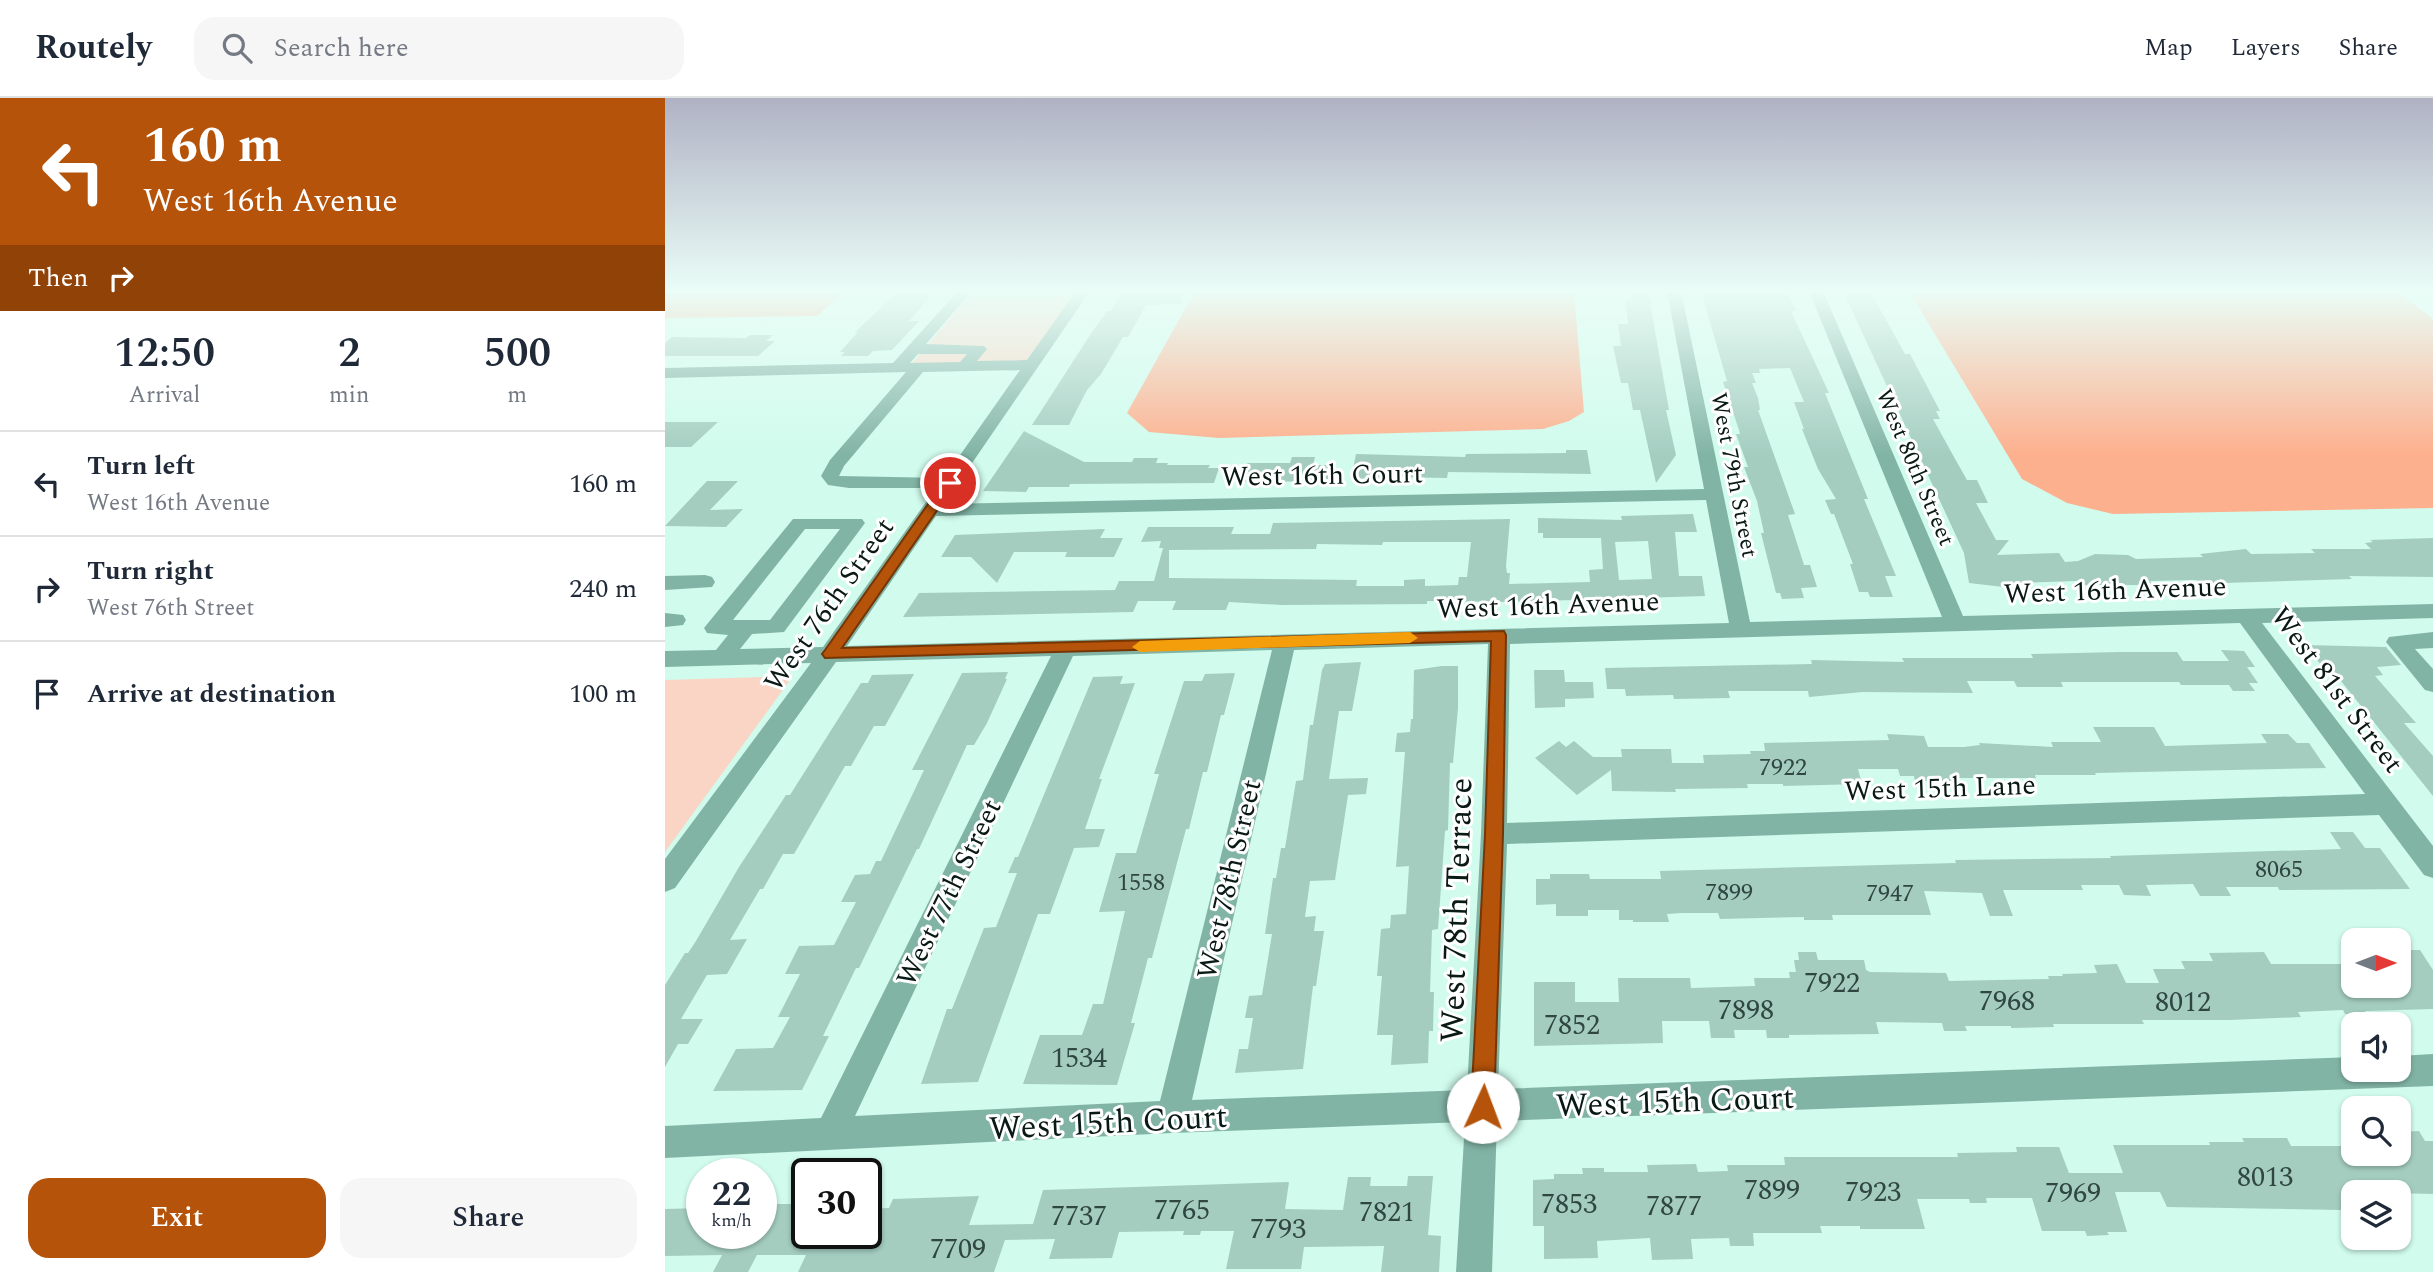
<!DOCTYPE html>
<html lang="en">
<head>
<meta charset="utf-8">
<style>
  body { margin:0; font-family:Spectral,serif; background:#f6f6f7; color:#1f2937; height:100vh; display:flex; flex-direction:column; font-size:26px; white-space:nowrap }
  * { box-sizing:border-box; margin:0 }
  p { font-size:23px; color:#747a83 }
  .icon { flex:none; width:38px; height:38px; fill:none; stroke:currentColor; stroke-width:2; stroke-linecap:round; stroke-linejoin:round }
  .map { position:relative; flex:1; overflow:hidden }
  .details { display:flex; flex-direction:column; background:#fff; width:665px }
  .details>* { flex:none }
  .guide { background:#b45309; color:#fff; overflow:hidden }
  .needle { width:46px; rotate:90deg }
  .controls { position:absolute; left:1676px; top:830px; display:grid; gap:14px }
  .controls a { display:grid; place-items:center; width:70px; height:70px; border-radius:14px; background:#fff; box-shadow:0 2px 5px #0004; font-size:35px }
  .speed { position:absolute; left:21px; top:1060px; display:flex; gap:14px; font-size:35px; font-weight:700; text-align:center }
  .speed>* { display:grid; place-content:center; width:91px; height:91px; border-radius:50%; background:#fff; box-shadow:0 2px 5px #0004; line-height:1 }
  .speed small { font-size:18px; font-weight:400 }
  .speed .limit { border:4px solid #111; border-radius:10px; background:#fff; color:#111 }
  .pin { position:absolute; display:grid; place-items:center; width:60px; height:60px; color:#fff; margin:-30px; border:4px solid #fff; border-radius:50%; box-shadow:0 2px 7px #0007 }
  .me { position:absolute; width:77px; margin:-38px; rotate:2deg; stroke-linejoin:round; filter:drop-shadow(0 0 5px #0008) }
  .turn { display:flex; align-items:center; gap:24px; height:147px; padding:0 28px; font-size:32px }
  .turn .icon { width:91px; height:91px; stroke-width:2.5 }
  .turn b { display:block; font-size:49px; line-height:60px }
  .then { display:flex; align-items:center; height:66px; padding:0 28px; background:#0003; gap:14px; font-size:26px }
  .eta { display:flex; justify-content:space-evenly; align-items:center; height:119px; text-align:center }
  .eta b { font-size:42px; font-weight:600; line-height:49px }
  .button { display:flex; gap:14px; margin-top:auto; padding:14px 28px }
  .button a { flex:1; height:80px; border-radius:21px; background:#b45309; color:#fff; font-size:28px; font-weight:600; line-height:80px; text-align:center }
  .button a+a { background:#f6f6f7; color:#1f2937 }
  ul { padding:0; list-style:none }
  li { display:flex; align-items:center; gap:21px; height:105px; padding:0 28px; border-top:2px solid #e0e1e3 }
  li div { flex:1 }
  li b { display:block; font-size:26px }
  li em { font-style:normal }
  header { display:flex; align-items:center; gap:42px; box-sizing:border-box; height:98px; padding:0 35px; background:#fff; border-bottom:2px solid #e0e1e3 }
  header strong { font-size:33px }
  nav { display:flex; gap:38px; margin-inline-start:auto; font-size:24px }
  .search { width:490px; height:63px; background:#f6f6f7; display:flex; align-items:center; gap:18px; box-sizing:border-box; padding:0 24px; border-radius:21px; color:#747a83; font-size:26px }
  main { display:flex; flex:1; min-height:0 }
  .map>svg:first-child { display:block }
  .green { fill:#fad5c5 }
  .water { fill:#fdb08e }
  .building { fill:#a4cdc0; fill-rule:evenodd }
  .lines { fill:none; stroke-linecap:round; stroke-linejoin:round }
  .minor { fill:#82b4a5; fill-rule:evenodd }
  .route { fill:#b45309; stroke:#753606; stroke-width:2 }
  .slow { fill:#f59e0b }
  .labels { text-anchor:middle; stroke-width:6; stroke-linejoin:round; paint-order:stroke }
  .far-street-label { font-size:23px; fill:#091915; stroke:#fff }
  .number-label { font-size:24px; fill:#304640 }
  .street-label { font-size:28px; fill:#091915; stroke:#fff }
  .near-number-label { font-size:28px; fill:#304640 }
  .near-street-label { font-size:33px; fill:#091915; stroke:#fff }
</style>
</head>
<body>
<header>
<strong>Routely</strong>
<div class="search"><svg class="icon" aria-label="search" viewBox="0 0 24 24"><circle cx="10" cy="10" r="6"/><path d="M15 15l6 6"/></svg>Search here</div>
<nav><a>Map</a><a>Layers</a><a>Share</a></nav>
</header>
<main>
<section class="details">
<div class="guide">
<div class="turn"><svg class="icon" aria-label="left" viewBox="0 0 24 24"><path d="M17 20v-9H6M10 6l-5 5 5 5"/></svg><div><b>160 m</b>West 16th Avenue</div></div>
<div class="then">Then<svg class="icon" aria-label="right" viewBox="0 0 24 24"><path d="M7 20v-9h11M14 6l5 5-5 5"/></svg></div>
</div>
<div class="eta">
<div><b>12:50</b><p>Arrival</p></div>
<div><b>2</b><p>min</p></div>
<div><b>500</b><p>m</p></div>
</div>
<ul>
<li><svg class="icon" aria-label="left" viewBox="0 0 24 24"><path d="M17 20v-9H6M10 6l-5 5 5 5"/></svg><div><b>Turn left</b><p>West 16th Avenue</p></div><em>160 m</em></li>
<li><svg class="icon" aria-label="right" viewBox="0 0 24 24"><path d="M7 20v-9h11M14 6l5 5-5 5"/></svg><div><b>Turn right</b><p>West 76th Street</p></div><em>240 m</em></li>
<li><svg class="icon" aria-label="arrive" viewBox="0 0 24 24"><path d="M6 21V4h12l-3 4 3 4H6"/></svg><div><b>Arrive at destination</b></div><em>100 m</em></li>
</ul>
<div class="button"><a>Exit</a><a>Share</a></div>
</section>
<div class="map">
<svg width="1768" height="1174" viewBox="0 0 1768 1174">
  <rect width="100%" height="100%" fill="#d0fbed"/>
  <g class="green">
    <path d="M308,193H414L361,268L244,269Z"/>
    <path d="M128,578L0,754V582Z"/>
  </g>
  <g class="water">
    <path d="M0,193H180L152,218L0,220Z"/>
    <path d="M530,193H909L919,314L904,323L878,331L554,340L484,334L462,315Z"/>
    <path d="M1244,193H1731L1768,221V410L1448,416L1402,405L1357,381Z"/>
  </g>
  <g class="building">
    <path d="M234,193H270L244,223H254L227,252L208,253L203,258H176L180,254H175L193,234H190Z"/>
    <path d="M460,193H517V206L481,207L463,239H458L436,276L422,292L404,327H367L427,234L442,213H446L456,195Z"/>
    <path d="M965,193H983L1004,312H1001L1011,357L991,385L975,312H968L963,285H956L948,248H956L953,226H963L960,202H967Z"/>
    <path d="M1036,193H1122L1131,213H1126L1164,295H1160L1203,401H1199L1231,478H1220L1228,499H1205L1203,494H1194L1185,466H1188L1169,416H1166L1160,402L1171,401L1153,371L1137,331H1139L1129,304H1139L1125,270L1094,271L1095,275H1087L1091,285H1087L1093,300L1095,312H1093L1130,416L1123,417L1139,467H1145L1152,489L1136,490L1139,500L1117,501L1115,495H1111L1096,435H1099L1092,403L1079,369H1083L1071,336H1075L1074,332L1058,284L1062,283Z"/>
    <path d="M1178,193H1205L1240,256H1245L1275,313H1271L1275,321H1268L1289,359L1302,382H1312L1323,405H1311L1331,442H1344L1332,457L1394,455L1400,464L1413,463L1430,456L1463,457L1471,461L1538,459L1535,456L1581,451L1586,456L1650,455L1646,451H1706L1700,445L1708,444L1705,442L1768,440V479L1684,478L1687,481L1559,485H1534L1531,482L1485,483L1488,487H1413L1411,483L1355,485L1356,491L1304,485L1299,455Z"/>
    <path d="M85,237H108L101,243H110L93,258H0V245L7,239L81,240Z"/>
    <path d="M0,324H53L26,349H0Z"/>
    <path d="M359,333L419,364H467L469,360H493L491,365H503L502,367H545L543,370H554L549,385L405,386L404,389H364L361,394L318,393Z"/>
    <path d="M901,352H922L926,376L783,374L782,380L728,379L686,381L691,356L800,359L801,356L901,355Z"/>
    <path d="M627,359H650L648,367H668L664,383L575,384L582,365H625Z"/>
    <path d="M42,383H73L45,412L78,411L61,429L0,428Z"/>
    <path d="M1028,416L1032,434H1010L1014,478H1037L1040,498L844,504L762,503V506L617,507L564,504L561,512H507L511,503H473L468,514L238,519L254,495L450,492L454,483H489L498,450H494L496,443L476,444L483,429H569L566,436H605L608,425L845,421L841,468L842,475H845L844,486L925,484L924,472L938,471L936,440H878V435H873V420L957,422L956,418ZM983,443L987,481L954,482L950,444ZM718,444H806L802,479H794L793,487L760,488V481L739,482V488H691L692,482L504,480V452L651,451L652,446L717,447Z"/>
    <path d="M440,431L435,440H458L449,459H400L402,454H349L332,485L306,459H276L290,437Z"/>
    <path d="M1640,547L1721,549L1736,567L1712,569L1718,577L1710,578L1751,625H1739L1768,658V698L1672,578H1665Z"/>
    <path d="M1556,552L1579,553L1590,569H1582L1593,585H1584L1590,593H1568L1564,587H1516L1514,584H1396L1398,589H1352L1349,583H1302L1308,595L1198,594L1144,599L1143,593H1063L1065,600L1009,601L1008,597L961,598L960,591H942L940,570L1147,566L1146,562L1239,564L1237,560H1368L1366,556L1455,554H1512L1518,563H1564Z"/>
    <path d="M696,564L687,613H674L664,681L703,680L701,696L683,697L670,782L645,783L640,819L651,818L649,833H659L651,888H648L638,971L570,975L574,951H583L588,920H580L584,898L597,897L607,836H600L608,780H611L616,750H620L631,683L638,682L645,627H648L657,572L660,566Z"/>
    <path d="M777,568H793V610L788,665H785L783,732L780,733L773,831L767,832L765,894H769L768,933H764L763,965L726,967L728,937H712L717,878H712L716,831L725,830L726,817L741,816L744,768L731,769L740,654H730L732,635L745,634L746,621H748L749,572Z"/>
    <path d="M869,572H899L900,584H928L929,600L900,601V609L870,610Z"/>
    <path d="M343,574L340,581H342L322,625L309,647H302L254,751H252L194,870H191L158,938H164L137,992L48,993L71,951L108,950L125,919H113L135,876H120L134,848L169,847L191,804H176L190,777L205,776L211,763H216L259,672H247L297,575Z"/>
    <path d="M570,575L559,617H556L542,674H538L524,731H521L487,860H483L466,925H470L452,987L358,986L375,937H417L428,906H438L460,813L434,814L451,755H471L494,676H489L519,583H537L540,576Z"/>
    <path d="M249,576L220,628H209L186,668H180L129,756H118L98,791H95L65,842L82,841L62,876L42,877L16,921H38L23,946H13L0,969V887L20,855H23L31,843L74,769L121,697H125L196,585H203L207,577Z"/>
    <path d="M458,578L455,586L470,585L434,681H437L420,731H440L434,749L409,750L385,816H373L313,984L256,986L282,911H287L319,830L331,829L352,775H343L350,759H353L428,579Z"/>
    <path d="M1428,629H1489L1500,648L1602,645L1596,636H1623L1632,645H1644L1661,670L1430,675L1431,677H1370L1371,680H1286L1287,683H1250L1249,678H1235L1233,671H1193L1197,686L1118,688V686H1082L1083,690L1010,691L1011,694L947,693L946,672L912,697L870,660L894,643L901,649L909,643L928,659H957L956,651H1006L1007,665H1039L1038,657L1086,656L1085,653H1100L1099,645L1224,642L1222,636L1259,638L1263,649H1299L1315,647L1314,645L1388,649L1386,644H1436Z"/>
    <path d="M1665,734H1688L1700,750H1715L1745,791L1614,792L1613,789H1561L1566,798H1535L1528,786L1481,787L1486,798L1459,797L1454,787H1416L1418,792H1338L1348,818H1325L1317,795L1259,793L1266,817H1167L1168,822H1139V819L1055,821L1053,815H1017L1002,816L1004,824H968V822H954V812H923V818H891V806L871,807V781H885V776H924L925,781H996L995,773L1291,765L1290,762L1446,760L1445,758L1676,751Z"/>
    <path d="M1734,852H1755L1768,872V911L1700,913L1701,916H1680L1678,912L1633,914L1636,919L1565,922H1477L1479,926H1388L1389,929L1346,930V928H1300L1302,933H1279L1277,925L1211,924L1214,936L1124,937V940H1102L1101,932H1069L1070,940H1046L1044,923H997L998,945L869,948V884H910V904H954L953,880H1025L1026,890L1090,888L1089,880H1125L1124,874H1131L1129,862H1134L1133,854H1151L1153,862H1199L1201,872L1205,874L1281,875L1284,883L1384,881L1383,878H1398L1397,876L1432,875L1429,867L1452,866L1461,885H1494L1488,871H1520L1516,863H1548L1544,855L1599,854L1606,866H1689V887H1734Z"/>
    <path d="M1754,1033L1760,1043H1768V1096L1689,1094V1135L1677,1112L1502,1109L1495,1094H1450L1462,1134H1442L1444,1137L1422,1138L1420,1133H1377L1367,1100H1321L1322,1105H1305L1304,1101H1252L1260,1131H1195V1128H1155L1157,1135H1088L1089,1148H1065L1064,1140L1026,1141L1028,1161L987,1162L985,1140L932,1143L933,1160L879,1161V1128H868V1082L889,1081V1076H918L917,1070H939V1074H983L982,1067L1031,1066L1033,1074L1063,1073L1062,1067H1120L1119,1059H1293L1292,1055L1352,1054L1351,1049H1394L1404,1075H1458L1448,1047H1545L1544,1044H1579L1577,1040H1622L1626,1048H1689V1055H1734V1034Z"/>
    <path d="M743,1078H768L763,1137L776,1138L774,1174H716L719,1148L639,1149L636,1171H561L569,1133H536L535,1137H518L519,1133L454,1134L447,1160L384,1161L390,1141L340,1142L329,1174H133L141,1157H92L83,1174H48L57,1157L0,1158V1111L37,1110V1136H96V1106H142V1136H201V1111L224,1110L228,1101L314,1098L304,1127L368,1126L378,1092L624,1084L620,1111L678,1112L683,1079H706L705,1088H742Z"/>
  </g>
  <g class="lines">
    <g class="minor">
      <path d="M293,193H307L261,246L319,248L322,251L312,263L362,262L411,193H425L279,406L1039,391L1002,193H1016L1085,524L1277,519L1144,193H1158L1298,518L1768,506V520L1597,525L1768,748V780L1759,777L1714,717L842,746L833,991L1689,959V971H1734V958L1768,956V988L832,1023L827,1174H791L800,1024L507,1035L0,1060V1028L156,1020L386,558L171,564L10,790L0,794V761L146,565L0,569V553L51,552L63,537L42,535L39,530L128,421H197L200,425L197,429L119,534L87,536L75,551L158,549L271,390H184L163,387L156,378L165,362L241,274L0,280V270L228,265ZM253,256H302L295,264L245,265ZM355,272L279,380L174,378L179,368L258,274ZM1041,402L1064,525L182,548L271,418ZM140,431H175L105,522H68ZM1575,525L1700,696L842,725L845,546ZM823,546L816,736L802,992L527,1002L629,552ZM607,552L495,1003L190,1018L408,558Z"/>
      <path d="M40,477L47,479L50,484L47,489L0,492V478Z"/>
      <path d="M0,515L18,517L21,522L18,527L0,529Z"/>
      <path d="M1768,534V550L1750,551L1768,571V594L1760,592L1721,544L1724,539Z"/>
    </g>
  </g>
  <linearGradient id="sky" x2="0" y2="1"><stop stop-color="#b0b2c4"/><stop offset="0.54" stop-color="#eafdf7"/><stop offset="1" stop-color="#eafdf7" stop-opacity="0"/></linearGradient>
  <rect width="1768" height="357" fill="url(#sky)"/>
  <path class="route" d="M285,381L291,385L177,550L839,533L841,537L838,736L829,1009L826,1017L818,1020L810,1017L806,1009L820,736L826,543L160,560L157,556L160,552L280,382Z"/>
  <path class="slow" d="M745,534L753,540L745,545L475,554L467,549L475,543Z"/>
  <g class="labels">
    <g class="far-street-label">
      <text transform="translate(1251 369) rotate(67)" y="8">West 80th Street</text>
      <text transform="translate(1070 377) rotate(79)" y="8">West 79th Street</text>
    </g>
    <g class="number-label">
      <text x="1118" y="677">7922</text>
      <text x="1614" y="779">8065</text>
      <text x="476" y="792">1558</text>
      <text x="1064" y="802">7899</text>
      <text x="1225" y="803">7947</text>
    </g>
    <g class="street-label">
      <text transform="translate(657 376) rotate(-1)" y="10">West 16th Court</text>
      <text transform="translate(1450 491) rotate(-2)" y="10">West 16th Avenue</text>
      <text transform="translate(163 506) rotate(-55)" y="10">West 76th Street</text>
      <text transform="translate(883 506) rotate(-2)" y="10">West 16th Avenue</text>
      <text transform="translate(1673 591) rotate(53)" y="10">West 81st Street</text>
      <text transform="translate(1275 689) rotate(-2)" y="10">West 15th Lane</text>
      <text transform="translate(563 781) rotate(-77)" y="10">West 78th Street</text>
      <text transform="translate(283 794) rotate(-64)" y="10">West 77th Street</text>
    </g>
    <g class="near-number-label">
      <text x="1167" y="894">7922</text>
      <text x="1342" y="912">7968</text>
      <text x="1518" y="913">8012</text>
      <text x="1081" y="921">7898</text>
      <text x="907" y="936">7852</text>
      <text x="414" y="969">1534</text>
      <text x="1600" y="1088">8013</text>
      <text x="1107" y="1101">7899</text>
      <text x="1208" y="1103">7923</text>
      <text x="1408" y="1104">7969</text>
      <text x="904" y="1115">7853</text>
      <text x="1009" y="1117">7877</text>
      <text x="517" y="1121">7765</text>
      <text x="722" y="1123">7821</text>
      <text x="414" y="1127">7737</text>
      <text x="613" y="1140">7793</text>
      <text x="293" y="1160">7709</text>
    </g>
    <g class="near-street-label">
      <text transform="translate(790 812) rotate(-88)" y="12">West 78th Terrace</text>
      <text transform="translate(1010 1002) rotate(-2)" y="12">West 15th Court</text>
      <text transform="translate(443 1023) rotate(-3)" y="12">West 15th Court</text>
    </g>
  </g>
</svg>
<div class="controls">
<a><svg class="needle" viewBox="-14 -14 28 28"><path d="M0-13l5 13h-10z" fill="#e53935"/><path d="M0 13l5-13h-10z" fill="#747a83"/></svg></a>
<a><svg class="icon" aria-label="sound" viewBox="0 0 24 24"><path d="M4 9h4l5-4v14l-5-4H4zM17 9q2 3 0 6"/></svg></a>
<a><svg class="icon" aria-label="search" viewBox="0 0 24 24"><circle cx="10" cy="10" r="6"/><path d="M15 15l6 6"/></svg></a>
<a><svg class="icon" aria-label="layers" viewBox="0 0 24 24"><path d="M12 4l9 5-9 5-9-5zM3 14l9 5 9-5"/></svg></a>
</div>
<div class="speed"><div>22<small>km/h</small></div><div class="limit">30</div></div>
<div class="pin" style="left:285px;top:385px;background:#d93025"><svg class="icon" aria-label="arrive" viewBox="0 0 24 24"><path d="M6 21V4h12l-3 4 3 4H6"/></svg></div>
<svg class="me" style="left:818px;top:1009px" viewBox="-20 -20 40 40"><circle r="19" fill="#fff"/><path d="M0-13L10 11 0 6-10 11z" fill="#b45309"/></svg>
</div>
</main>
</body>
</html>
